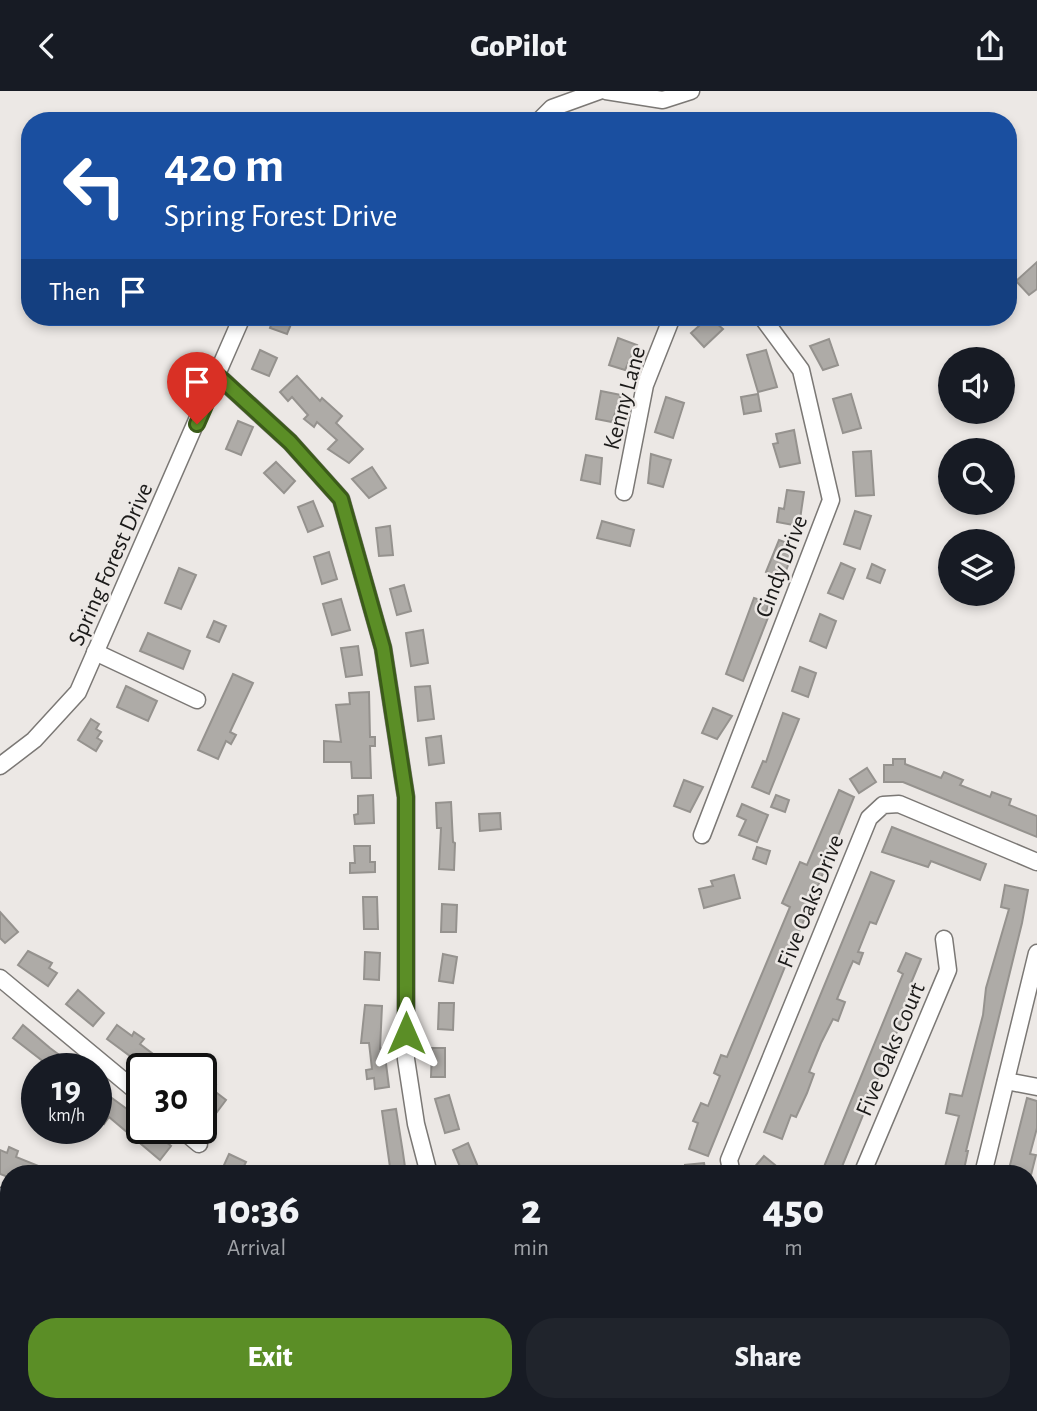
<!DOCTYPE html>
<html lang="en">
<head>
<meta charset="utf-8">
<style>
  body { margin:0; font-family:"Alegreya Sans",sans-serif; background:#20242c; color:#f1f3f6; height:100vh; display:flex; flex-direction:column; font-size:26px; white-space:nowrap }
  * { box-sizing:border-box; margin:0 }
  p { font-size:23px; color:#9ea1a6 }
  .icon { flex:none; width:38px; height:38px; fill:none; stroke:currentColor; stroke-width:2; stroke-linecap:round; stroke-linejoin:round }
  .map { position:relative; flex:1; overflow:hidden }
  .panel { position:absolute; left:0px; top:1074px; width:1038px; height:247px; display:flex; flex-direction:column; background:#171b24; border-radius:28px 28px 0 0; box-shadow:0 4px 10px #0003 }
  .panel>* { flex:none }
  .hud { position:absolute; left:21px; top:21px; width:996px; height:214px; border-radius:28px; box-shadow:0 4px 10px #0003; background:#1a4fa0; color:#fff; overflow:hidden }
  .controls { position:absolute; left:938px; top:256px; display:grid; gap:14px }
  .controls a { display:grid; place-items:center; width:77px; height:77px; border-radius:50%; background:#171b24; box-shadow:0 4px 10px #0003; font-size:35px }
  .speed { position:absolute; left:21px; top:962px; display:flex; gap:14px; font-size:35px; font-weight:700; text-align:center }
  .speed>* { display:grid; place-content:center; width:91px; height:91px; border-radius:50%; background:#171b24; box-shadow:0 4px 10px #0003; line-height:1 }
  .speed small { font-size:18px; font-weight:400 }
  .speed .limit { border:4px solid #111; border-radius:10px; background:#fff; color:#111 }
  .pin { position:absolute; display:grid; place-items:center; width:60px; height:60px; color:#fff; margin:-72px -30px; border-radius:50% 50% 50% 0; rotate:-45deg; box-shadow:0 0 7px #0007 }
  .pin .icon { rotate:45deg }
  .me { position:absolute; width:77px; margin:-38px; rotate:0deg; stroke-linejoin:round; filter:drop-shadow(0 0 5px #0008) }
  .turn { display:flex; align-items:center; gap:24px; height:147px; padding:0 28px; font-size:32px }
  .turn .icon { width:91px; height:91px; stroke-width:2.5 }
  .turn b { display:block; font-size:49px; line-height:60px }
  .then { display:flex; align-items:center; height:66px; padding:0 28px; background:#0003; gap:14px; font-size:26px }
  .eta { display:flex; justify-content:space-evenly; align-items:center; height:119px; text-align:center }
  .eta b { font-size:42px; font-weight:800; line-height:49px }
  .button { display:flex; gap:14px; margin-top:auto; padding:14px 28px }
  .button a { flex:1; height:80px; border-radius:28px; background:#5b8e26; color:#fff; font-size:28px; font-weight:800; line-height:80px; text-align:center }
  .button a+a { background:#20242c; color:#f1f3f6 }
  header { display:flex; justify-content:space-between; align-items:center; height:91px; padding:0 28px; background:#171b24; font-size:32px; font-weight:800 }
  .map>svg:first-child { display:block }
  .building { fill:#aeaba7; stroke:#95928e; stroke-width:2 }
  .lines { fill:none; stroke-linecap:round; stroke-linejoin:round }
  .minor-casing { stroke:#7b7875; stroke-width:19 }
  .minor { stroke:#fff; stroke-width:16 }
  .route-casing { stroke:#3b5c19; stroke-width:18 }
  .route { stroke:#5b8e26; stroke-width:12 }
  .labels { text-anchor:middle; stroke-width:5; stroke-linejoin:round; paint-order:stroke }
  .street-label { font-size:24px; fill:#1b1a19; stroke:#ece8e5 }
</style>
</head>
<body>
<header><svg class="icon" aria-label="back" viewBox="0 0 24 24"><path d="M15 5l-7 7 7 7"/></svg>GoPilot<svg class="icon" aria-label="share" viewBox="0 0 24 24"><path d="M12 15V3M7 8l5-5 5 5M5 13v7h14v-7"/></svg></header>
<div class="map">
<svg width="1037" height="1320" viewBox="0 0 1037 1320">
  <rect width="100%" height="100%" fill="#ece8e5"/>
  <g class="building">
    <path d="M1037,171V198L1029,204L1016,190Z"/>
    <path d="M274,226H294L287,243L270,237Z"/>
    <path d="M709,226L723,238L704,256L691,242Z"/>
    <path d="M618,247L637,254L625,279L609,274Z"/>
    <path d="M829,248L838,274L823,279L810,255Z"/>
    <path d="M260,259L277,267L269,285L252,278Z"/>
    <path d="M766,259L777,296L758,301L747,264Z"/>
    <path d="M297,285L320,310L322,307L342,325L336,332L363,358L349,372L328,358L337,349L317,331L314,336L304,328L308,324L292,306L288,310L280,301Z"/>
    <path d="M601,300L621,304L612,331L596,328Z"/>
    <path d="M758,303L761,320L744,323L741,306Z"/>
    <path d="M851,303L861,337L843,342L833,308Z"/>
    <path d="M666,306L684,312L673,347L655,341Z"/>
    <path d="M238,330L253,336L241,364L226,358Z"/>
    <path d="M794,339L800,372L780,376L773,353L778,352L776,343Z"/>
    <path d="M871,360L874,404L856,405L853,361Z"/>
    <path d="M651,363L671,369L663,396L648,392Z"/>
    <path d="M586,364L602,367L600,393L581,389Z"/>
    <path d="M276,371L295,390L284,402L264,382Z"/>
    <path d="M372,376L386,397L369,407L352,388Z"/>
    <path d="M787,399L804,401L799,435L777,431L779,417L784,418Z"/>
    <path d="M313,410L323,435L308,441L298,416Z"/>
    <path d="M855,420L871,425L860,458L844,453Z"/>
    <path d="M602,430L634,439L630,455L597,447Z"/>
    <path d="M390,435L393,464L379,465L376,437Z"/>
    <path d="M779,449L795,455L783,488L766,481Z"/>
    <path d="M329,461L337,488L322,493L314,466Z"/>
    <path d="M841,472L855,478L843,508L828,502Z"/>
    <path d="M872,473L885,479L880,492L867,487Z"/>
    <path d="M179,477L196,484L181,518L165,512Z"/>
    <path d="M404,494L411,520L397,524L390,498Z"/>
    <path d="M754,507L769,512L765,523L769,524L743,590L726,583Z"/>
    <path d="M341,508L350,539L332,544L323,513Z"/>
    <path d="M820,523L836,530L826,557L810,550Z"/>
    <path d="M214,530L226,535L219,551L207,546Z"/>
    <path d="M423,539L428,572L411,575L406,542Z"/>
    <path d="M148,542L190,560L183,578L140,560Z"/>
    <path d="M358,555L362,584L346,586L341,557Z"/>
    <path d="M800,576L816,582L808,606L792,600Z"/>
    <path d="M233,583L253,592L230,641L236,644L231,653L226,650L218,668L198,659Z"/>
    <path d="M126,595L157,610L148,630L117,616Z"/>
    <path d="M430,595L434,628L418,630L415,596Z"/>
    <path d="M369,601L370,646H375V655H370L371,687H352L351,671H324V650L341,651L336,614L350,613L349,602Z"/>
    <path d="M713,617L732,625L717,648L702,642Z"/>
    <path d="M783,622L799,628L769,703L752,696L763,670L766,671Z"/>
    <path d="M91,628L99,633L96,638L101,641L97,647L102,650L96,660L78,649Z"/>
    <path d="M441,645L444,672L429,674L426,647Z"/>
    <path d="M893,668H905V673L941,687L944,681L963,689L960,694L990,706L992,701L1011,708L1009,714L1037,725V746L903,691H884V674H893Z"/>
    <path d="M867,677L876,691L859,702L850,688Z"/>
    <path d="M684,689L703,696L690,721L674,715Z"/>
    <path d="M839,699L854,706L708,1065L689,1058L698,1032L693,1030L701,1012L708,1015L720,985L714,982L721,964L727,966L790,816L782,812L790,794L800,771L807,774Z"/>
    <path d="M373,704L374,732L355,733L354,724L358,723V705Z"/>
    <path d="M776,704L789,709L785,721L771,716Z"/>
    <path d="M451,711L453,751L455,752L454,779L439,778L441,737H437L436,712Z"/>
    <path d="M742,713L768,724L757,751L739,744L746,729L737,725Z"/>
    <path d="M500,722L501,738L480,740L479,723Z"/>
    <path d="M892,736L986,773L980,789L931,770L928,776L882,761Z"/>
    <path d="M354,755H370V771H375V781L350,782V772H355Z"/>
    <path d="M757,756L770,760L766,773L753,768Z"/>
    <path d="M871,781L894,790L876,833L870,831L858,861L863,862L859,873L853,870L849,879L837,908L845,911L838,930L833,928L821,952L809,981L814,983L807,1002L796,1026L791,1024L782,1048L764,1041Z"/>
    <path d="M734,784L740,807L704,817L699,798L713,795L711,790Z"/>
    <path d="M1005,794L1028,799L1022,832L966,1060H968L963,1083H943L959,1025L946,1022L950,1003L962,1005L983,924L986,897L1009,818L1001,816Z"/>
    <path d="M363,806H377L378,838H364Z"/>
    <path d="M442,813L457,814L456,841H441Z"/>
    <path d="M0,821L18,841L5,852L0,847Z"/>
    <path d="M28,860L52,872L49,877L57,882L48,895L18,874Z"/>
    <path d="M365,861L380,862L379,889L364,888Z"/>
    <path d="M906,862L921,868L911,892L916,894L839,1083H821L903,883L898,880Z"/>
    <path d="M443,863L457,866L453,892L439,890Z"/>
    <path d="M78,899L104,922L93,935L66,913Z"/>
    <path d="M439,912H454L453,939L438,938Z"/>
    <path d="M365,914L382,915L380,958L384,957L389,996L375,998L374,987L367,988L366,979L372,978L369,952H361Z"/>
    <path d="M23,934L50,957L78,978H53L13,947Z"/>
    <path d="M117,934L132,945L134,941L144,948L140,953L165,972L168,967L182,978H139L142,974L107,948Z"/>
    <path d="M432,957H445V986H431Z"/>
    <path d="M209,988L216,994L213,999L226,1009L214,1025L201,1016V999Z"/>
    <path d="M105,1002L142,1029V1038H150L171,1055L160,1069L109,1026L104,1033L96,1027L100,1018L96,1014Z"/>
    <path d="M449,1004L459,1038L445,1042L435,1008Z"/>
    <path d="M1027,1007L1037,1010V1037L1030,1063L1036,1064L1031,1084L1009,1078Z"/>
    <path d="M396,1018L403,1062L406,1083H391L382,1020Z"/>
    <path d="M468,1052L481,1083H463L453,1059Z"/>
    <path d="M9,1056L18,1060L16,1066L58,1083H9L8,1086L0,1083V1059L7,1062Z"/>
    <path d="M229,1063L246,1071L240,1083H220Z"/>
    <path d="M764,1065L780,1078L775,1083H759L753,1078Z"/>
    <path d="M704,1072L706,1083H686L685,1074Z"/>
    <path d="M0,1125L9,1129V1148L0,1144Z"/>
  </g>
  <g class="lines">
    <defs>
      <g id="minor">
        <path d="M606,0L663,9L691,0"/>
        <path d="M539,30L552,17L599,0"/>
        <path d="M218,285L290,351L341,408L383,557L406,706V968L416,1033L429,1083"/>
        <path d="M624,401L645,294L672,226"/>
        <path d="M95,561L197,609"/>
        <path d="M0,675L34,649L78,601L242,226"/>
        <path d="M702,744L831,409L801,279L762,226"/>
        <path d="M0,887L142,1005"/>
        <path d="M1006,990L1037,996"/>
        <path d="M181,1038L199,1053"/>
        <path d="M732,1083L729,1069L869,727L883,714L899,713L1037,771"/>
        <path d="M862,1083L948,879L944,848"/>
        <path d="M983,1083L1037,862"/>
        <path d="M0,1105L9,1109"/>
        <path d="M93,1320L96,1312"/>
        <path d="M233,1320L237,1312"/>
        <path d="M358,1320L361,1312"/>
        <path d="M487,1320L490,1312"/>
        <path d="M766,1320L769,1312"/>
        <path d="M912,1320L915,1312"/>
        <path d="M991,1320L994,1312"/>
      </g>
    </defs>
    <use href="#minor" class="minor-casing"/>
    <use href="#minor" class="minor"/>
  </g>
  <g class="lines">
    <defs>
      <path id="route" d="M197,333L218,285L290,351L341,408L383,557L406,706V942"/>
    </defs>
    <use href="#route" class="route-casing"/>
    <use href="#route" class="route"/>
  </g>
  <g class="labels">
    <g class="street-label">
      <text transform="translate(624 307) rotate(-75)" y="8">Kenny Lane</text>
      <text transform="translate(110 473) rotate(-66)" y="8">Spring Forest Drive</text>
      <text transform="translate(781 475) rotate(-69)" y="8">Cindy Drive</text>
      <text transform="translate(810 810) rotate(-68)" y="8">Five Oaks Drive</text>
      <text transform="translate(890 958) rotate(-67)" y="8">Five Oaks Court</text>
    </g>
  </g>
</svg>
<div class="controls">
<a><svg class="icon" aria-label="sound" viewBox="0 0 24 24"><path d="M4 9h4l5-4v14l-5-4H4zM17 9q2 3 0 6"/></svg></a>
<a><svg class="icon" aria-label="search" viewBox="0 0 24 24"><circle cx="10" cy="10" r="6"/><path d="M15 15l6 6"/></svg></a>
<a><svg class="icon" aria-label="layers" viewBox="0 0 24 24"><path d="M12 4l9 5-9 5-9-5zM3 14l9 5 9-5"/></svg></a>
</div>
<div class="speed"><div>19<small>km/h</small></div><div class="limit">30</div></div>
<div class="pin" style="left:197px;top:333px;background:#d93025"><svg class="icon" aria-label="arrive" viewBox="0 0 24 24"><path d="M6 21V4h12l-3 4 3 4H6"/></svg></div>
<svg class="me" style="left:406px;top:942px" viewBox="-20 -20 40 40"><path d="M0-17L14 15 0 8-14 15z" fill="#5b8e26" stroke="#fff" stroke-width="4"/></svg>
<div class="hud">
<div class="turn"><svg class="icon" aria-label="left" viewBox="0 0 24 24"><path d="M17 20v-9H6M10 6l-5 5 5 5"/></svg><div><b>420 m</b>Spring Forest Drive</div></div>
<div class="then">Then<svg class="icon" aria-label="arrive" viewBox="0 0 24 24"><path d="M6 21V4h12l-3 4 3 4H6"/></svg></div>
</div>
<section class="panel">
<div class="eta">
<div><b>10:36</b><p>Arrival</p></div>
<div><b>2</b><p>min</p></div>
<div><b>450</b><p>m</p></div>
</div>
<div class="button"><a>Exit</a><a>Share</a></div>
</section>
</div>
</body>
</html>
